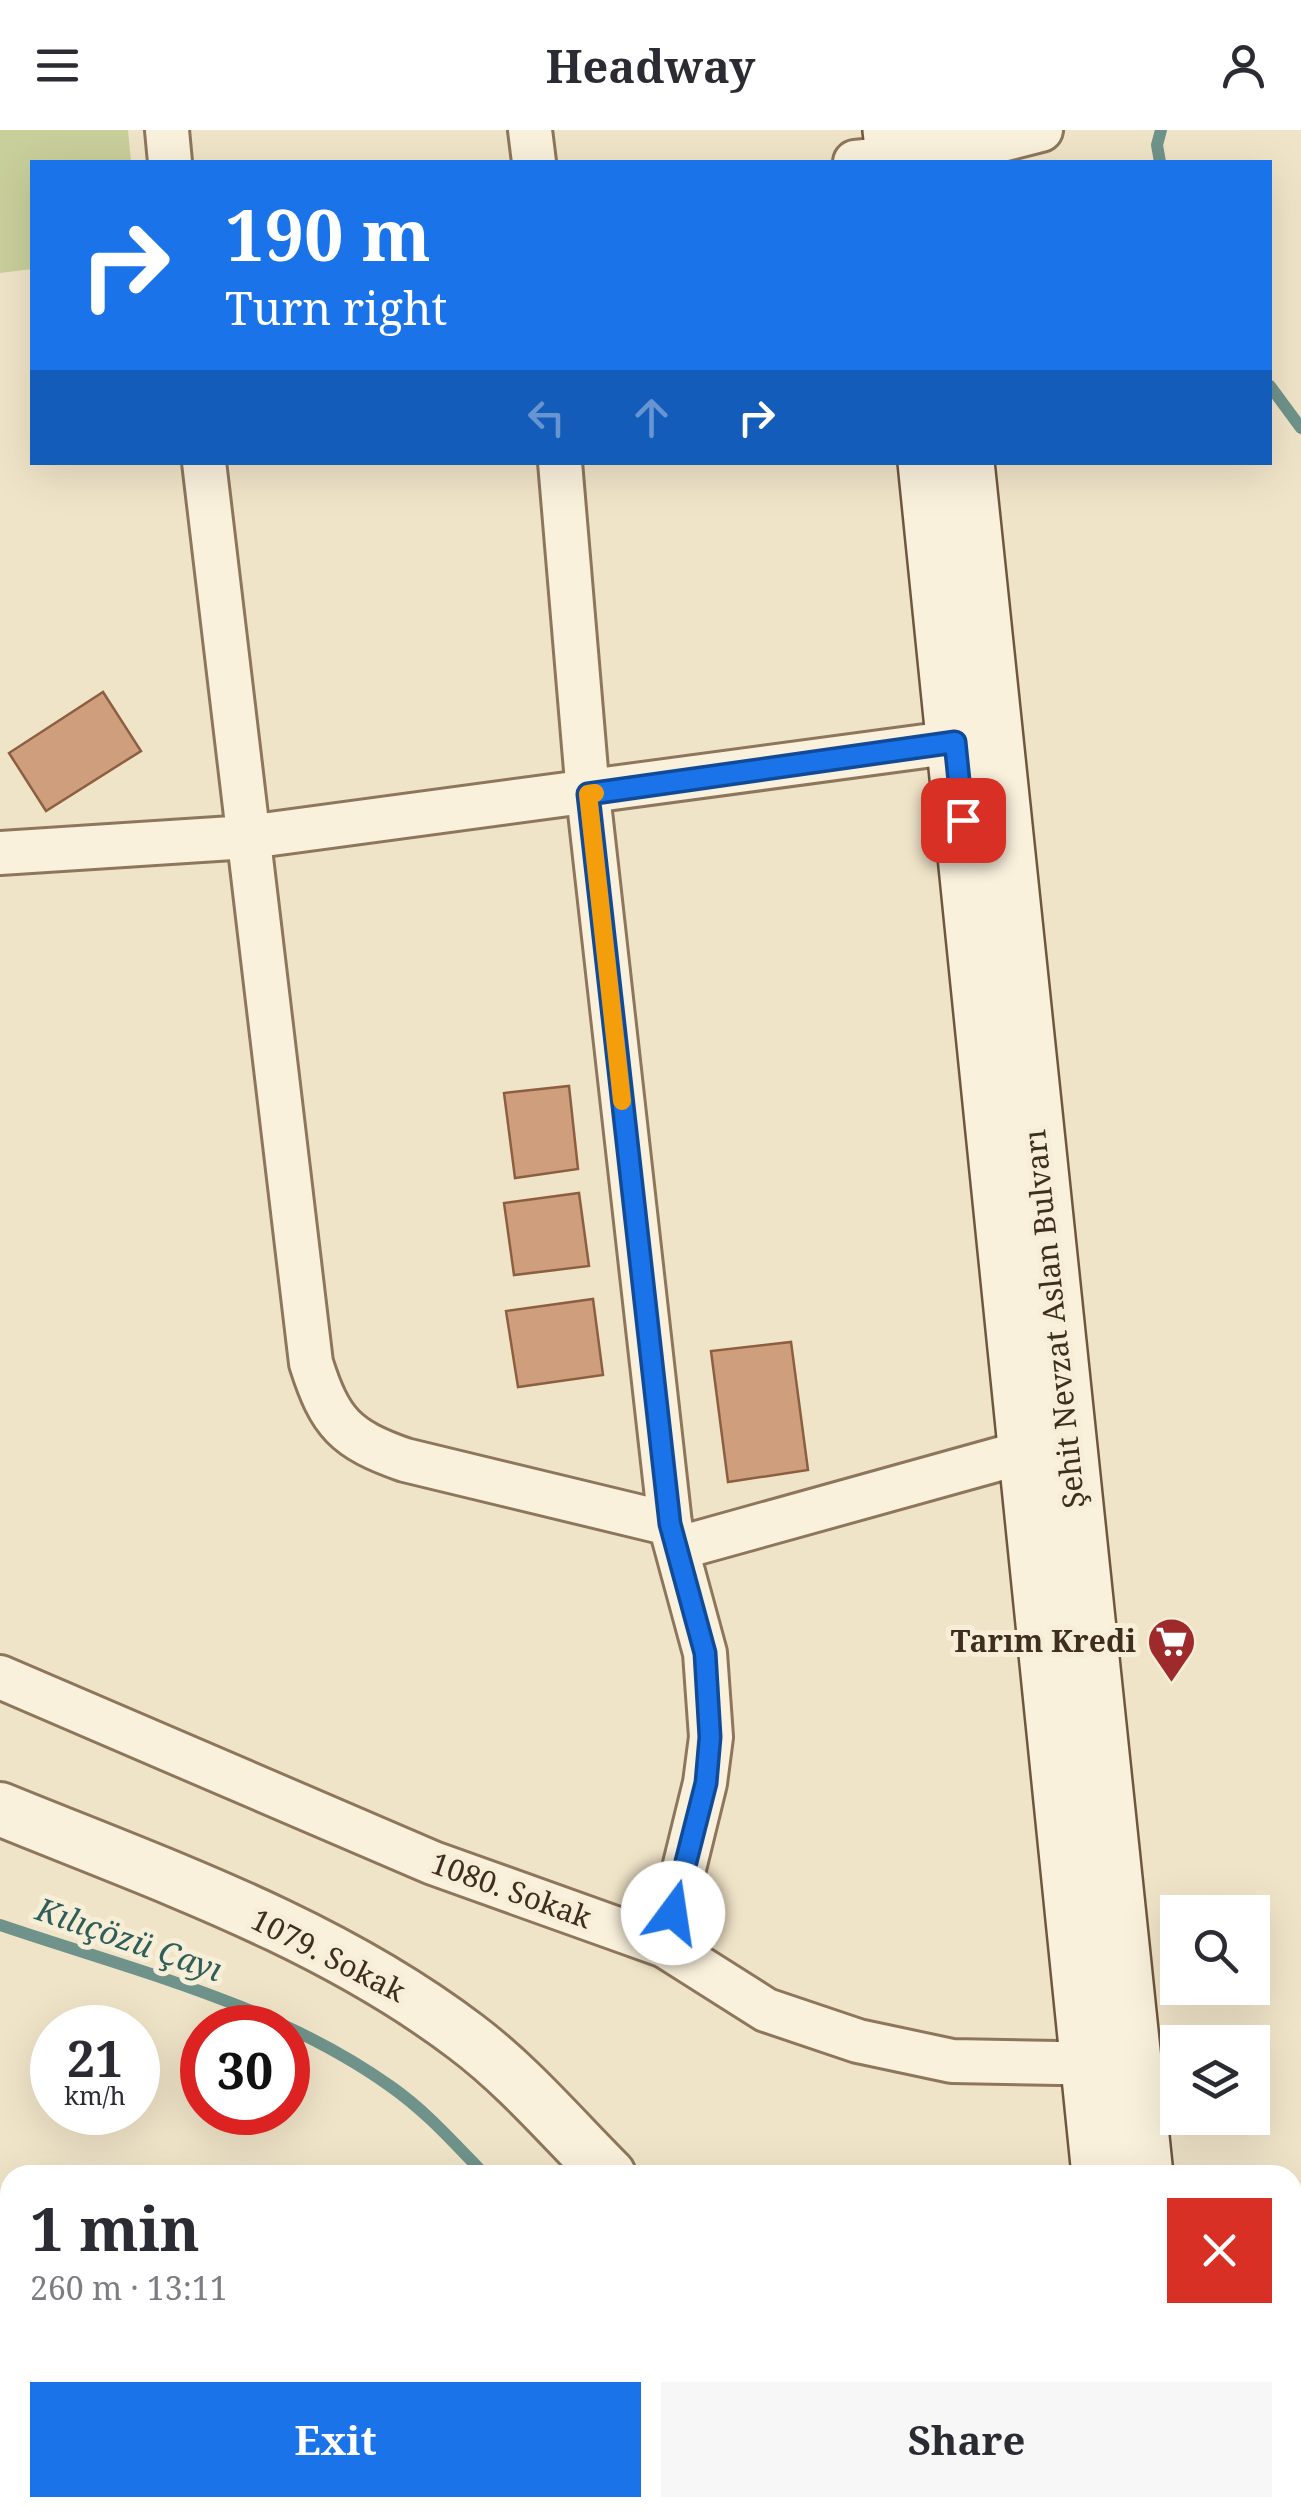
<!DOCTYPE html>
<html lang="en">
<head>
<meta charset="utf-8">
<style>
  body { margin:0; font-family:"Noto Serif",serif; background:#f7f7f7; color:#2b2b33; height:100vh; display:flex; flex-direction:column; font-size:38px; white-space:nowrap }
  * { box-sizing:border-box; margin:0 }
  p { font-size:32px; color:#7c7c81 }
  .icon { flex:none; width:55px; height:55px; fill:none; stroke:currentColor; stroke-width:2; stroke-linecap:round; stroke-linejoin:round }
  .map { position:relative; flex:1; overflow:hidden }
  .drawer { position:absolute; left:0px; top:2035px; width:1302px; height:352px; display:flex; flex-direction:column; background:#fff; border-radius:30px 30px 0 0; box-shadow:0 10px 40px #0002 }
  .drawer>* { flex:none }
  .guide { position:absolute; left:30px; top:30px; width:1242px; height:305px; border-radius:0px; box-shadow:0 10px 40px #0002; background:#1a73e8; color:#fff; overflow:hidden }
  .fabs { position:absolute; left:1160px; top:1765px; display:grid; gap:20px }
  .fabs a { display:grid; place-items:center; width:110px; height:110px; border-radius:0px; background:#fff; box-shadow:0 10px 40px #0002; font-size:50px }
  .speed { position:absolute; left:30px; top:1875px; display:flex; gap:20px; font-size:50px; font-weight:700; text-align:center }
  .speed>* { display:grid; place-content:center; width:130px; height:130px; border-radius:50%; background:#fff; box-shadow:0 10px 40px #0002; line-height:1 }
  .speed small { font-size:25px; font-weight:400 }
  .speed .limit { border:15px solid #d22; background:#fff; color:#111 }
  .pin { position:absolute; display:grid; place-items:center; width:85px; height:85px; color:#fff; margin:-42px; border-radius:20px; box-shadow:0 5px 15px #0006 }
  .me { position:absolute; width:110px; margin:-55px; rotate:14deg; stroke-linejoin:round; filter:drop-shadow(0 0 8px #0008) }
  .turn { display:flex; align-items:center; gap:35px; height:210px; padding:0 30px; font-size:45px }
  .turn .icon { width:130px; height:130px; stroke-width:2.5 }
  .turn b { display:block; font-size:70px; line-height:85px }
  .lanes { display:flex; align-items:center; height:95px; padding:0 30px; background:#0003; justify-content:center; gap:50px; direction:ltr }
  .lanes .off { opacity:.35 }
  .round { display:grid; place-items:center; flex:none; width:105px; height:105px; border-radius:0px; background:#f7f7f7 }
  .overview { display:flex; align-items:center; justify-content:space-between; height:170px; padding:0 30px }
  h1 { font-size:60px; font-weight:700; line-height:75px }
  .action { display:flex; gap:20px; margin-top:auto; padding:20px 30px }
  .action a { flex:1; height:115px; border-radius:0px; background:#1a73e8; color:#fff; font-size:40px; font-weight:700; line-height:115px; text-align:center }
  .action a+a { background:#f7f7f7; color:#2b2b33 }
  header { display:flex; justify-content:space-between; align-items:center; height:130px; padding:0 30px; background:#fff; font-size:45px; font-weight:700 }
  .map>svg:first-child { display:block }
  .green { fill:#c9cf9b }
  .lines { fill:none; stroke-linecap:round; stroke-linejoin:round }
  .stream { stroke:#6f938a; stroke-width:12 }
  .building { fill:#cf9f7d; stroke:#8d5f41; stroke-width:2.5 }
  .service-casing { stroke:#8d765c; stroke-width:25 }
  .minor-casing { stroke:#8d765c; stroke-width:48 }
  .tertiary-casing { stroke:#8d765c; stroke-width:58 }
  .secondary-casing { stroke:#6f573f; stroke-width:60 }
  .service { stroke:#faf1dc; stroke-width:20 }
  .minor { stroke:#faf1dc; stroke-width:42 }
  .tertiary { stroke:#faf1dc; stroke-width:52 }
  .secondary { stroke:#faf1dc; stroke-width:55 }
  .route-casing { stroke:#114b97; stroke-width:25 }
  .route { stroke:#1a73e8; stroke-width:18 }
  .slow { stroke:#f59e0b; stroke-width:18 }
  .labels { text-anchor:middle; stroke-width:10; stroke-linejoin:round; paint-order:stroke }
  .street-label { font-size:30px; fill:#3d2e20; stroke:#f7eed8 }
  .poi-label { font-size:30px; font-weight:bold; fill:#3d2e20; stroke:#f7eed8; text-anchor:end }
  .water-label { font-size:32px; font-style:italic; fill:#2f5d5a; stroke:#f7eed8 }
</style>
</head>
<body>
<header><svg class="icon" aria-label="menu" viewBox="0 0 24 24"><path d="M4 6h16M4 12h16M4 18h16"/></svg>Headway<svg class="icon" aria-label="person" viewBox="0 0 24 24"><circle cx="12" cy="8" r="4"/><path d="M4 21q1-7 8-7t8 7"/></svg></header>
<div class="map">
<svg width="1301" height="2387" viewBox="0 0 1301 2387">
  <rect width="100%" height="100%" fill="#f0e4c8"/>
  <path class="green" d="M0,0H128L131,32H32V139L0,143Z"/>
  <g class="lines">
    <g class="stream">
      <path d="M1160,32L1157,15L1161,0"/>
      <path d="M1270,256L1301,298"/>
      <path d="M0,1795C132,1840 275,1874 390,1956C426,1981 454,2013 485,2045"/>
      <path d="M1292,2143L1301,2141"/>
    </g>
  </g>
  <g class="building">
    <path d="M103,562L141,621L46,681L9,623Z"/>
    <path d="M569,956L578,1039L515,1048L504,963Z"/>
    <path d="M579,1063L589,1136L514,1145L504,1073Z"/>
    <path d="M593,1169L603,1245L518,1257L506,1181Z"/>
    <path d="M791,1212L808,1340L728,1352L711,1221Z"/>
  </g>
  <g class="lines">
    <defs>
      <path id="service" d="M811,2387L822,2378"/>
      <g id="minor">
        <path d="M167,0L170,32"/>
        <path d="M530,0L534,32"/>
        <path d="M934,27L1041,0"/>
        <path d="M855,32L895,28"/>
        <path d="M204,332L311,1233C330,1293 345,1309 405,1330L670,1394"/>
        <path d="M560,332L588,664L670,1394L705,1523L711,1607L705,1653L665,1816"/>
        <path d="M0,723L248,707L955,612"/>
        <path d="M679,1418L1028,1321"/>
        <path d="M0,1547L433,1733L665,1816L766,1880L858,1911L952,1931L1116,1934"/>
        <path d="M1292,2248L1301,2245"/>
        <path d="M70,2387L81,2378"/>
      </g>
      <g id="tertiary">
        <path d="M0,1679C159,1744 328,1802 466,1907C519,1947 562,1998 609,2045"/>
        <path d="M0,2153H10"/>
      </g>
      <g id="secondary">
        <path d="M891,0L895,32"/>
        <path d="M931,0L935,32"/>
        <path d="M926,332L1100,2045"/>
        <path d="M966,332L1145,2045"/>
        <path d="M898,2378V2385"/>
        <path d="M1073,2378V2387"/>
        <path d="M1186,2378L1187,2387"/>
        <path d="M996,2387L999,2378"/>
      </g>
    </defs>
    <use href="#service" class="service-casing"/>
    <use href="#minor" class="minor-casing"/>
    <use href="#tertiary" class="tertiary-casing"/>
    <use href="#secondary" class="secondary-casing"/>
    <use href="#service" class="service"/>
    <use href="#minor" class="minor"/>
    <use href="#tertiary" class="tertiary"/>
    <use href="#secondary" class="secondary"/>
  </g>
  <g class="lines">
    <defs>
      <path id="route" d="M673,1783L706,1653L710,1607L705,1523L670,1394L588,664L955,612L963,690"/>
    </defs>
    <use href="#route" class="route-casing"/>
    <use href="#route" class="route"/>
    <path class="slow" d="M595,663L588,664L622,971"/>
  </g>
  <defs>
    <symbol id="supermarket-pin" viewBox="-11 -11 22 30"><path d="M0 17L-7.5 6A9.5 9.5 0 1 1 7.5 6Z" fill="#9e2a2b" stroke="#f7eed8"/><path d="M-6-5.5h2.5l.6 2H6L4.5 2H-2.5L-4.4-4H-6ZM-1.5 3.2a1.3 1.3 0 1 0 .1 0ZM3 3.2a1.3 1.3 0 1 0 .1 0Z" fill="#fff"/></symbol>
  </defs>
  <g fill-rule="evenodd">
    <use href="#supermarket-pin" x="1144" y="1484" width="55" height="75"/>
  </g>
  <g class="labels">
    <g class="street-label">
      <text transform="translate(1055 1189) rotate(-96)" y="10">Şehit Nevzat Aslan Bulvarı</text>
      <text transform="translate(511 1761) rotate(20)" y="10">1080. Sokak</text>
      <text transform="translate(328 1826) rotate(27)" y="10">1079. Sokak</text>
    </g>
    <g class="poi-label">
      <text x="1136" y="1522">Tarım Kredi</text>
    </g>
    <g class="water-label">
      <text transform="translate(129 1810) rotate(19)" y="11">Kılıçözü Çayı</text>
    </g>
  </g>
</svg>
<div class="fabs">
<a><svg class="icon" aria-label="search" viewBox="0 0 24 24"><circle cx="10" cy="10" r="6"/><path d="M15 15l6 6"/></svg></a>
<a><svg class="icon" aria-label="layers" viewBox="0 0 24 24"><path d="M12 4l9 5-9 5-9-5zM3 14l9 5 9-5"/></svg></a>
</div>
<div class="speed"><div>21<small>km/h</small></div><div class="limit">30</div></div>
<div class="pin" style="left:963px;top:690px;background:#d93025"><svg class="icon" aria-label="arrive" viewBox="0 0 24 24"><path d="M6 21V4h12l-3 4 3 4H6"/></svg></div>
<svg class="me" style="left:673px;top:1783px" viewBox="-20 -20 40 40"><circle r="19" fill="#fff"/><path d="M0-13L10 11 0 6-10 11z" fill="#1a73e8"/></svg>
<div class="guide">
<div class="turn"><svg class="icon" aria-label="right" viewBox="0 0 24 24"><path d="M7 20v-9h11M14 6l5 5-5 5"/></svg><div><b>190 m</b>Turn right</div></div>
<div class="lanes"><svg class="icon off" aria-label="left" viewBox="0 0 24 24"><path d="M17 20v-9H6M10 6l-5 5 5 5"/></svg><svg class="icon off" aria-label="ahead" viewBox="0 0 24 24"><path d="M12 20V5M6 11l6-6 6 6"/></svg><svg class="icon" aria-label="right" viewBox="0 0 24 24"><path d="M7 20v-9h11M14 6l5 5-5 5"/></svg></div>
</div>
<section class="drawer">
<div class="overview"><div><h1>1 min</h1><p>260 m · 13:11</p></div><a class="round" style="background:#d93025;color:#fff"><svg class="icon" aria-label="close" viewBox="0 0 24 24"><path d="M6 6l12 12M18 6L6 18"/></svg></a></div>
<div class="action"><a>Exit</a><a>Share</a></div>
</section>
</div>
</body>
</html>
